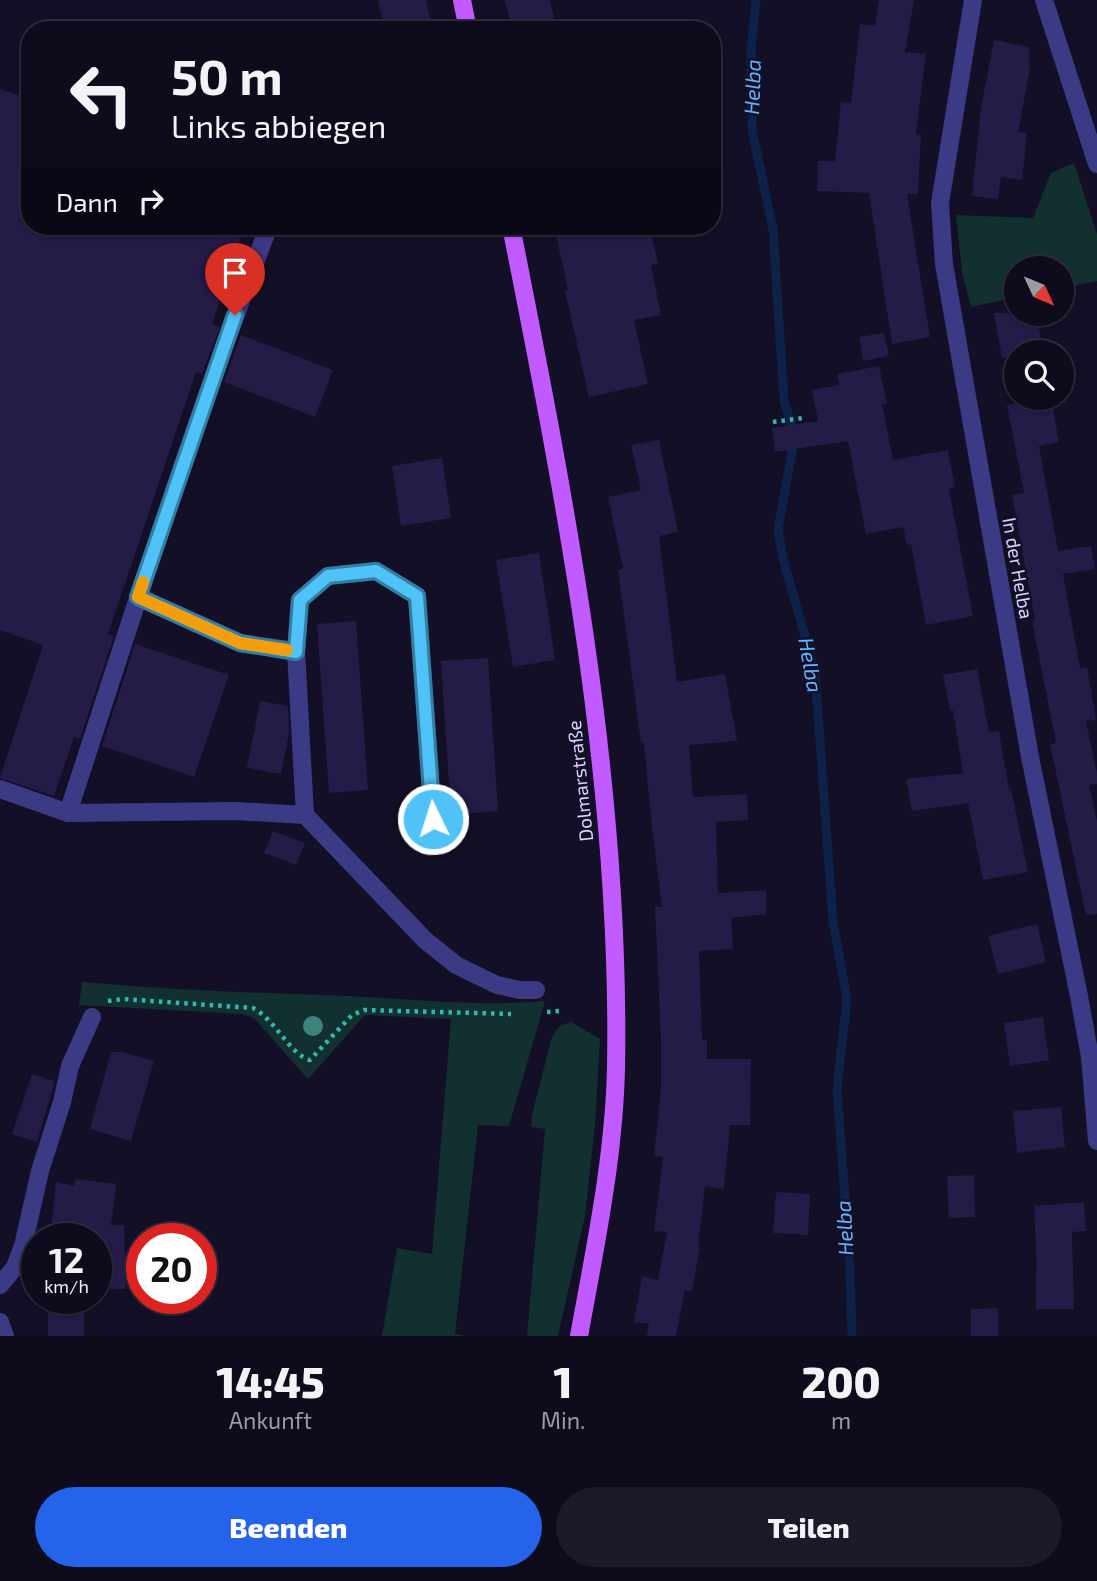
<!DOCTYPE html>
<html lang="de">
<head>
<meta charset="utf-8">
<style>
  body { margin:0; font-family:"Exo 2",sans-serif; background:#1c1929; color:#f1f3f6; height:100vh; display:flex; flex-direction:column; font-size:26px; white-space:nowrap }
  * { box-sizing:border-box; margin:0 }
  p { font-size:23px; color:#9b9ba3 }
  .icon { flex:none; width:38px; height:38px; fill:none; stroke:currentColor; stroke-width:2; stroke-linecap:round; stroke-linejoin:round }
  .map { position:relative; height:1336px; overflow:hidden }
  .panel { display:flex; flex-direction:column; background:#0e0b1c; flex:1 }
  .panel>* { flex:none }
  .banner { position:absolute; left:21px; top:21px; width:700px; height:214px; border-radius:28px; box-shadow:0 2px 5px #0004,0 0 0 2px #2e2b3b; background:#0e0b1c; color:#f1f3f6; overflow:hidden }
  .needle { width:46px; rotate:134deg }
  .fabs { position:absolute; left:1004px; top:256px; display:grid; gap:14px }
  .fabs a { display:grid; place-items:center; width:70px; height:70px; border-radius:50%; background:#0e0b1c; box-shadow:0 2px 5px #0004,0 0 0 2px #2e2b3b; font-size:35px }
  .speed { position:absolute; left:21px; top:1223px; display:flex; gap:14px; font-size:35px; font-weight:700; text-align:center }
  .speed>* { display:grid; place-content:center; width:91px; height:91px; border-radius:50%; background:#0e0b1c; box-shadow:0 2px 5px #0004,0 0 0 2px #2e2b3b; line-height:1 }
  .speed small { font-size:18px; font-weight:400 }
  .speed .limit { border:10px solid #d22; background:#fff; color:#111 }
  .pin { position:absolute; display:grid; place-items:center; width:60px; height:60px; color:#fff; margin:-72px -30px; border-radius:50% 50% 50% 0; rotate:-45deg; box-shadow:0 0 7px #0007 }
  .pin .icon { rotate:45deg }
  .me { position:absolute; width:77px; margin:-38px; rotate:356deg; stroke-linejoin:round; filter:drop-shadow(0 0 5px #0008) }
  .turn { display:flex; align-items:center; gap:24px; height:147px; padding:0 35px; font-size:32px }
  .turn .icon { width:91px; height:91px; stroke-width:2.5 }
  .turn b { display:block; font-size:49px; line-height:60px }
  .then { display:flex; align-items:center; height:66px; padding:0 35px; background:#0003; gap:14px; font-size:26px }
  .eta { display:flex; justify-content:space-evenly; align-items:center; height:119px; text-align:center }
  .eta b { font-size:42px; font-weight:800; line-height:49px }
  .cta { display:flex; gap:14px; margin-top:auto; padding:14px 35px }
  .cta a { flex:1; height:80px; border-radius:42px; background:#2563eb; color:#fff; font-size:28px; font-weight:800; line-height:80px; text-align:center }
  .cta a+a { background:#1c1929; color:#f1f3f6 }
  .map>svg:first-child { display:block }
  .green { fill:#12302f }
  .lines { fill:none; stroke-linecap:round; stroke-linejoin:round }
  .stream { stroke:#0c2248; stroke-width:9 }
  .building { fill:#241b47 }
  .path { stroke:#2fb8b0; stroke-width:4.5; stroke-dasharray:3.5 5; stroke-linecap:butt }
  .lane { stroke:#3d3a85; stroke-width:18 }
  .street { stroke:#3d3a85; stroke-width:18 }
  .primary { stroke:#c25bff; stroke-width:18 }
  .tree { fill:#3d827b }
  .route-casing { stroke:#337fa1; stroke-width:18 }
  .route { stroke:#4fc3f7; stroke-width:12 }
  .slow { stroke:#f59e0b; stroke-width:12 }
  .labels { text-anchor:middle; stroke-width:5; stroke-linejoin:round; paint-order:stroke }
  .street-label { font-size:19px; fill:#d9d4ff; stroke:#130f26 }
  .water-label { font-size:21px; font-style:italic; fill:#62b6ff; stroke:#130f26 }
</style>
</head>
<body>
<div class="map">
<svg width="1097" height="1336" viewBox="0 0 1097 1336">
  <rect width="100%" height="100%" fill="#130f26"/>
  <g class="green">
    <path d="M1074,163L1097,234V281L1062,288V268H1017V297L971,307L962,272L956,215L1033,218L1051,173Z"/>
    <path d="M82,982C171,990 259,993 348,996C413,999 479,1007 545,1001L509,1126L478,1125L455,1334L466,1336H382L397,1248L432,1254L451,1019L365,1015L308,1079L254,1018L242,1014L79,1005Z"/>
    <path d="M571,1022L600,1039L595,1125L585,1216L558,1336H527L545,1129L531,1127L532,1115L551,1040C556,1029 559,1025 571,1022Z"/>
  </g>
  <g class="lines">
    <path class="stream" d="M756,0L751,51L752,130L773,229L784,401L795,436L778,529L783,559L815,671L833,922L847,999L837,1089L850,1268L852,1336"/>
  </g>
  <g class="building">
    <path d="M378,0H426L433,30H385Z"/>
    <path d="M505,0H550L555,23L526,30H512Z"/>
    <path d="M879,0H914L905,52L926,54L916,134H921L918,194H907L930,337L892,344L869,193L817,191L818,161H835L841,102L851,103L860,24L875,26Z"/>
    <path d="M994,40L1029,47L1030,69L1018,132L1027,133L1022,180L1001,177L998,199L972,196L981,108Z"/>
    <path d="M0,89L30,99V226H245L212,324L220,327L202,374L196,372L108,634L114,636L80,739L74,737L54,796L0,778L43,645L0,630Z"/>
    <path d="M554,226H650L658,264L651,265L661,315L634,320L648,384L589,397L565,291L568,290Z"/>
    <path d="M994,313H1036L1043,350L1017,352V355L1002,358Z"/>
    <path d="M884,333L889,356L863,361L859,337Z"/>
    <path d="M241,335L333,370L315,417L224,382Z"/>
    <path d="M879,366L887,403L882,404L893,460L948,450L955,487L949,489L973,616L926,625L911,544L907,545L903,527L866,534L848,441L775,452L772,428L818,421L812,390L839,385L837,374Z"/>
    <path d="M1051,397L1059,442L1039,446L1058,551L1091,546L1095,569L1063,574L1080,668L1087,667L1096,720L1086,721L1097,773V784L1089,785L1097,821V914L1086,915L1050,744L1056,743L1032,621L1035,620L1012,495L1024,493L1007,405Z"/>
    <path d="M659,440L678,532L659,536L677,682L725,674L737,741L689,745L693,797L747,794L748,820L716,822L718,893L766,890V914L731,918L733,949L699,951L702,1040H707V1059H751L750,1125H730L724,1189L705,1186L698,1246H700L692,1291L685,1290L676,1336H647L649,1324L634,1322L642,1276L658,1280L667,1232L654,1231L663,1157L654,1156L661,1089V1040L655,907H662L651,819L644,743H641L618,570L623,569L608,497L641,490L631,445Z"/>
    <path d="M442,458L451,518L401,526L392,466Z"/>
    <path d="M539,553L555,660L513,667L496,560Z"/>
    <path d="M356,621L368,790L329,793L317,624Z"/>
    <path d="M135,644L229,675L194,777L102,746Z"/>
    <path d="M488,658L498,811L451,815L441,661Z"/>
    <path d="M977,669L989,732L999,731L1009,790L1011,789L1028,872L983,880L968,803L912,811L906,779L963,773L953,710L950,711L943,675Z"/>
    <path d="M260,701L288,706L289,733L281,774L247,768Z"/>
    <path d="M273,831L305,843L296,865L264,853Z"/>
    <path d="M1037,924L1046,962L998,974L988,936Z"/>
    <path d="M1043,1017L1049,1060L1010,1066L1004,1023Z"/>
    <path d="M111,1052H122L154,1061L131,1141L90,1129Z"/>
    <path d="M32,1074L55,1081L37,1142L12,1134Z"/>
    <path d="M1061,1107L1065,1147L1017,1153L1013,1111Z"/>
    <path d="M974,1175L975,1217L949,1218L947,1176Z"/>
    <path d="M76,1179L116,1184L111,1225H124L126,1289H96V1239H50L56,1182L74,1186Z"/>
    <path d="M776,1192L810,1194L808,1235L773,1233Z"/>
    <path d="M1084,1202L1086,1231L1072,1232L1074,1309H1036V1270H1037L1034,1206Z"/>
    <rect x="48" y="1298" width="36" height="38"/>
    <path d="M998,1308V1336H971V1309Z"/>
  </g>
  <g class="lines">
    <g class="path">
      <path d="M773,422L803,418"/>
      <path d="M108,1001L123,999L253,1008C276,1020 290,1055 310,1060L352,1015L364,1010L511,1014"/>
      <path d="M547,1012L560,1011"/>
    </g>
    <g class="lane">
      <path d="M138,597L240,643L296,651"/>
      <path d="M0,789L68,813L236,811L305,815L425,940L456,965L497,985L520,990H536"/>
      <path d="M68,813C132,616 195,419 269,226"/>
      <path d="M305,815L296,651L300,600L328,576L376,571L417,596L433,819"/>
    </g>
    <g class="street">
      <path d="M973,0L940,203L944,264L1030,757L1079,996L1090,1057L1097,1141"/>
      <path d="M1044,0L1097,164"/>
      <path d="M0,1285L15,1267L23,1246L40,1171L62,1102L70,1066L92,1017"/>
      <path d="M0,1322L5,1336"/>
    </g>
    <g class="primary">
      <path d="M462,0L468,30"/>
      <path d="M511,226C566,504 621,784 616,1068C614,1158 595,1248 579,1336"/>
    </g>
  </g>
  <circle class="tree" cx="313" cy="1026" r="10"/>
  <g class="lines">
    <defs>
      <path id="route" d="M235,315L138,597L240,643L296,652L300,600L328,576L376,571L417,596L433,819"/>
    </defs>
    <use href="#route" class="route-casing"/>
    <use href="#route" class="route"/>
    <path class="slow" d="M143,582L138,597L240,643L287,650"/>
  </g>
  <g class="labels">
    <g class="street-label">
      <text transform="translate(1018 568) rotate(80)" y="7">In der Helba</text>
      <text transform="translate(580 781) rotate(-96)" y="7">Dolmarstraße</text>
    </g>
    <g class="water-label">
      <text transform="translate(753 87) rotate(-88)" y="7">Helba</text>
      <text transform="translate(810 665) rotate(80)" y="7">Helba</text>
      <text transform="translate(845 1228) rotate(-93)" y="7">Helba</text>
    </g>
  </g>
</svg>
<div class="fabs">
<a><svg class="needle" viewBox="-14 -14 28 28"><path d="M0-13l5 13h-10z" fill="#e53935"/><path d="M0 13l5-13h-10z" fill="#9b9ba3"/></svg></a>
<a><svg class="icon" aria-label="search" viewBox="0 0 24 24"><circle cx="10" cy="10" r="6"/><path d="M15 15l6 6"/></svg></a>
</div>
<div class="speed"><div>12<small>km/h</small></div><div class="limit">20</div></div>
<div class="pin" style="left:235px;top:315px;background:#d93025"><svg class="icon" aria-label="arrive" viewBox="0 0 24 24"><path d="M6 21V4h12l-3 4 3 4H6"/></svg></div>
<svg class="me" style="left:433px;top:819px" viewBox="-20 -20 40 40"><circle r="17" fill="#4fc3f7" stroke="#fff" stroke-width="3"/><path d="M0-11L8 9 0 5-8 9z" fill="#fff"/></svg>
<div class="banner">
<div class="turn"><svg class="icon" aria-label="left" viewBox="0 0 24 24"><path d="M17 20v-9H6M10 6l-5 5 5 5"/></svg><div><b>50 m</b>Links abbiegen</div></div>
<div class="then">Dann<svg class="icon" aria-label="right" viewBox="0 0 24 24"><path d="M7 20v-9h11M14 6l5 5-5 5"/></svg></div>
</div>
</div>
<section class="panel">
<div class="eta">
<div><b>14:45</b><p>Ankunft</p></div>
<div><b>1</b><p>Min.</p></div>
<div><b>200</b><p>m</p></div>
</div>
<div class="cta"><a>Beenden</a><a>Teilen</a></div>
</section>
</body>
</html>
